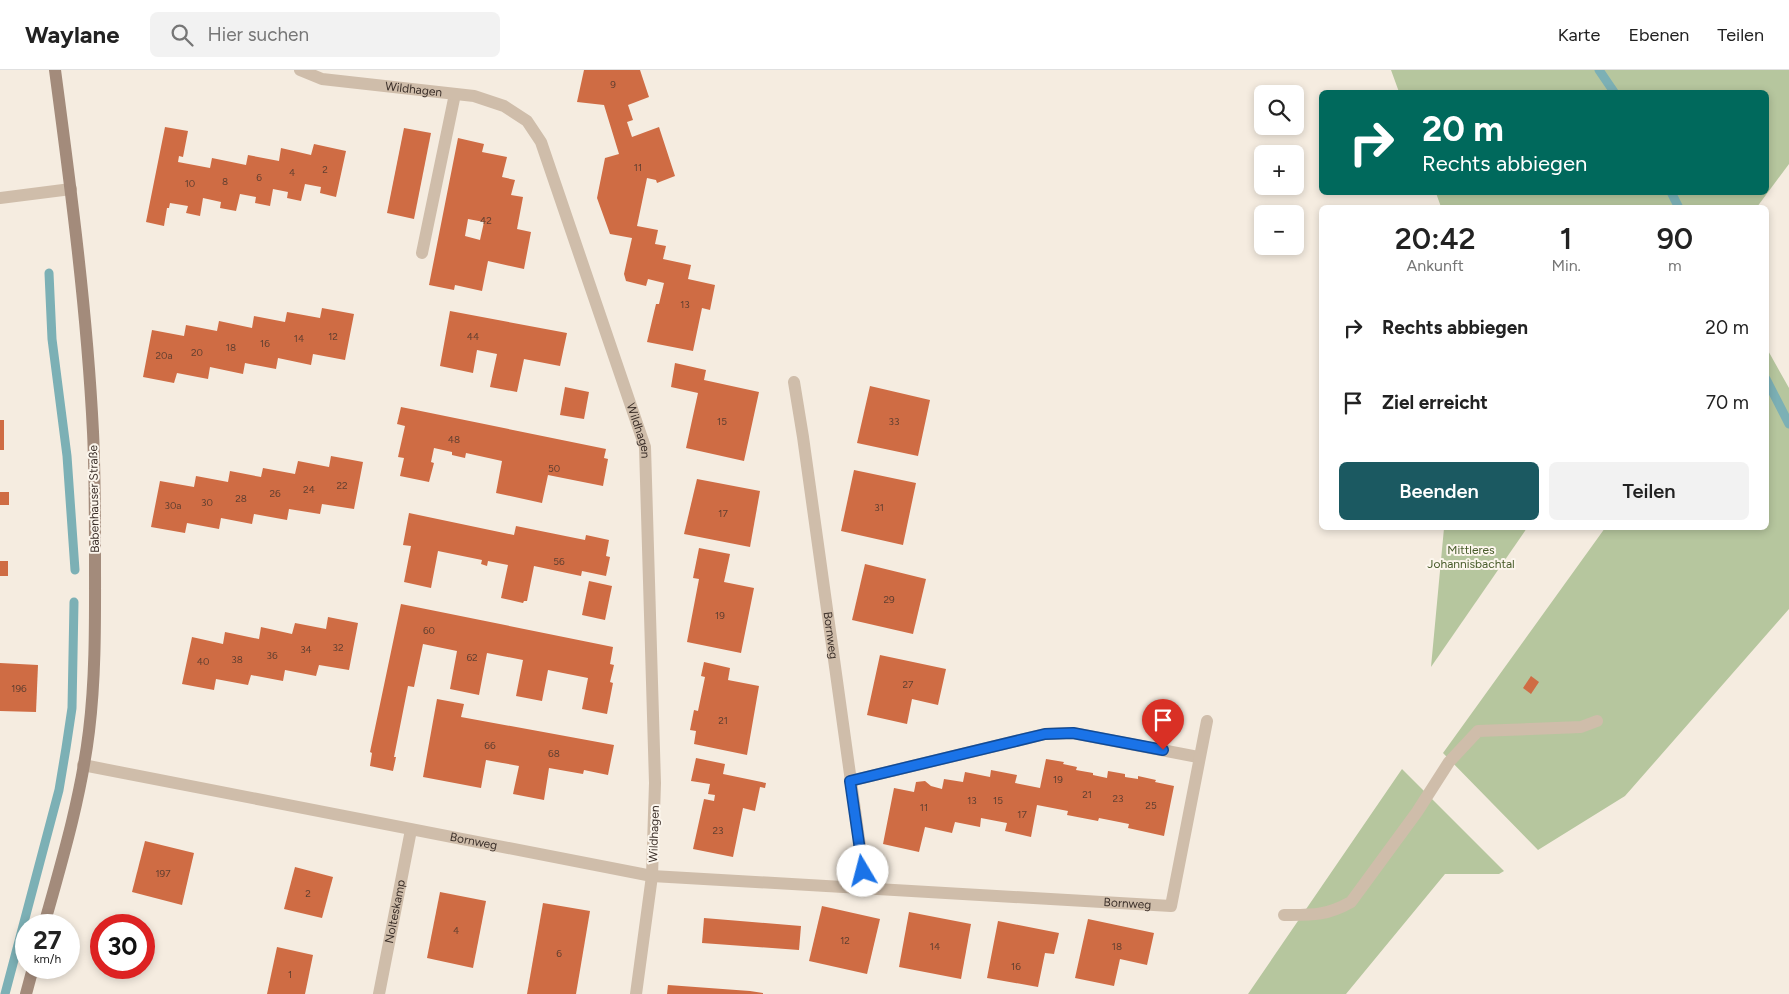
<!DOCTYPE html>
<html lang="de">
<head>
<meta charset="utf-8">
<style>
  body { margin:0; font-family:Figtree,sans-serif; background:#f2f2f2; color:#222; height:100vh; display:flex; flex-direction:column; font-size:19px; white-space:nowrap }
  * { box-sizing:border-box; margin:0 }
  p { font-size:16px; color:#767676 }
  .icon { flex:none; width:28px; height:28px; fill:none; stroke:currentColor; stroke-width:2; stroke-linecap:round; stroke-linejoin:round }
  .map { position:relative; flex:1; overflow:hidden }
  .side { position:absolute; left:1319px; top:135px; width:450px; height:325px; display:flex; flex-direction:column; background:#fff; border-radius:8px; box-shadow:0 2px 8px #0003 }
  .side>* { flex:none }
  .top-card { position:absolute; left:1319px; top:20px; width:450px; height:105px; border-radius:8px; box-shadow:0 2px 8px #0003; background:#00695c; color:#fff; overflow:hidden }
  .controls { position:absolute; left:1254px; top:15px; display:grid; gap:10px }
  .controls a { display:grid; place-items:center; width:50px; height:50px; border-radius:8px; background:#fff; box-shadow:0 2px 8px #0003; font-size:25px }
  .speed { position:absolute; left:15px; top:844px; display:flex; gap:10px; font-size:25px; font-weight:700; text-align:center }
  .speed>* { display:grid; place-content:center; width:65px; height:65px; border-radius:50%; background:#fff; box-shadow:0 2px 8px #0003; line-height:1 }
  .speed small { font-size:12px; font-weight:400 }
  .speed .limit { border:8px solid #d22; background:#fff; color:#111 }
  .pin { position:absolute; display:grid; place-items:center; width:42px; height:42px; color:#fff; margin:-51px -21px; border-radius:50% 50% 50% 0; rotate:-45deg; box-shadow:0 0 5px #0007 }
  .pin .icon { rotate:45deg }
  .me { position:absolute; width:55px; margin:-28px; rotate:352deg; stroke-linejoin:round; filter:drop-shadow(0 0 4px #0008) }
  .turn { display:flex; align-items:center; gap:18px; height:105px; padding:0 20px; font-size:22px }
  .turn .icon { width:65px; height:65px; stroke-width:2.5 }
  .turn b { display:block; font-size:35px; line-height:42px }
  .eta { display:flex; justify-content:space-evenly; align-items:center; height:85px; text-align:center }
  .eta b { font-size:30px; font-weight:600; line-height:35px }
  .cta { display:flex; gap:10px; margin-top:auto; padding:10px 20px }
  .cta a { flex:1; height:58px; border-radius:8px; background:#1b5961; color:#fff; font-size:20px; font-weight:600; line-height:58px; text-align:center }
  .cta a+a { background:#f2f2f2; color:#222 }
  ul { padding:0; list-style:none }
  li { display:flex; align-items:center; gap:15px; height:75px; padding:0 20px }
  li div { flex:1 }
  li b { display:block; font-size:19px }
  li em { font-style:normal }
  header { display:flex; align-items:center; gap:30px; box-sizing:border-box; height:70px; padding:0 25px; background:#fff; border-bottom:1px solid #e0e0e0 }
  header strong { font-size:24px }
  nav { display:flex; gap:28px; margin-inline-start:auto; font-size:18px }
  .search { width:350px; height:45px; background:#f2f2f2; display:flex; align-items:center; gap:12px; box-sizing:border-box; padding:0 18px; border-radius:8px; color:#767676; font-size:19px }
  .map>svg:first-child { display:block }
  .green { fill:#b6c69e }
  .lines { fill:none; stroke-linecap:round; stroke-linejoin:round }
  .stream { stroke:#7cb0b5; stroke-width:9 }
  .building { fill:#cf6c44; fill-rule:evenodd }
  .service { stroke:#cfbdaa; stroke-width:12 }
  .minor { stroke:#cfbdaa; stroke-width:12 }
  .secondary { stroke:#a38b7b; stroke-width:12 }
  .route-casing { stroke:#114b97; stroke-width:12 }
  .route { stroke:#1a73e8; stroke-width:9 }
  .labels { text-anchor:middle; stroke-width:4; stroke-linejoin:round; paint-order:stroke }
  .number-label { font-size:10px; fill:#613f30 }
  .street-label { font-size:12px; fill:#3c302a; stroke:#fcf6ed }
  .park-label { font-size:12px; fill:#485c2b; stroke:#fcf6ed }
</style>
</head>
<body>
<header>
<strong>Waylane</strong>
<div class="search"><svg class="icon" aria-label="search" viewBox="0 0 24 24"><circle cx="10" cy="10" r="6"/><path d="M15 15l6 6"/></svg>Hier suchen</div>
<nav><a>Karte</a><a>Ebenen</a><a>Teilen</a></nav>
</header>
<div class="map">
<svg width="1789" height="924" viewBox="0 0 1789 924">
  <rect width="100%" height="100%" fill="#f5ece0"/>
  <g class="green">
    <path d="M1391,0H1789V94L1757,137H1441L1436,123L1766,122V22H1399Z"/>
    <path d="M1766,277L1789,318V539L1625,726L1538,780L1443,683L1605,458H1766Z"/>
    <path d="M1444,458H1527L1431,597Z"/>
    <path d="M1402,699L1504,801L1499,804H1445L1346,924H1248Z"/>
  </g>
  <g class="lines">
    <g class="stream">
      <path d="M1599,0L1614,22"/>
      <path d="M1671,122L1679,138"/>
      <path d="M49,203L52,269L67,386L75,500"/>
      <path d="M1766,309L1789,354"/>
      <path d="M5,924L59,720L66,678L72,638L74,532"/>
    </g>
  </g>
  <g class="building">
    <path d="M584,0H640L649,27L628,35L633,50L627,52L632,67L659,57L675,106L657,113L656,110L647,108L637,156L658,160L655,174L666,176L663,189L691,195L688,209L715,215L710,240L702,238L693,281L647,272L656,234H659L664,213L648,209L646,216L626,211L624,204L632,168L610,164L597,128L605,88L619,84L604,35L577,32Z"/>
    <path d="M165,57L188,61L183,87L179,86L178,92L210,98L212,88L246,95L248,85L279,91L281,78L311,85L314,74L346,81L336,127L320,123L321,117L305,114L301,131L287,128L288,122L273,119L270,136L255,133L256,127L240,124L236,141L220,138L221,132L203,128L200,146L186,143L188,136L170,133L169,138H167L164,156L146,152Z"/>
    <path d="M404,58L431,63L414,149L387,143Z"/>
    <path d="M458,68L484,74L482,82L507,87L502,107L515,110L511,125L523,127L517,159L531,162L524,199L488,191L482,221L455,215L454,220L429,215ZM468,149L484,152L480,170L465,166Z"/>
    <path d="M322,238L354,244L345,290L313,284L311,295L278,288L276,299L245,293L243,304L210,297L208,309L177,303L174,313L143,307L152,260L184,266L186,255L217,261L219,251L252,258L254,246L285,252L287,242L320,248Z"/>
    <path d="M450,241L567,263L560,296L524,289L517,322L490,317L497,284L477,280L473,303L440,296Z"/>
    <path d="M675,293L706,300L704,310L759,322L744,391L686,378L698,323L671,317Z"/>
    <path d="M870,316L930,330L918,386L857,373Z"/>
    <path d="M565,317L589,322L584,349L560,345Z"/>
    <path d="M401,337L606,379L604,388L608,389L603,416L548,405L542,433L496,423L502,391L466,383L465,388L452,385V382L434,378L431,392L434,393L429,412L400,406L404,388L398,387L405,356L397,354Z"/>
    <rect x="0" y="350" width="4" height="30"/>
    <path d="M331,386L363,392L354,439L322,434L320,444L289,439L287,450L254,444L252,454L221,448L219,459L187,453L185,463L151,457L160,411L194,417L196,406L228,412L230,401L261,407L263,398L295,404L298,391L329,397Z"/>
    <path d="M854,400L916,413L903,475L841,461Z"/>
    <path d="M697,409L760,421L750,477L684,464Z"/>
    <rect x="0" y="422" width="9" height="13"/>
    <path d="M409,443L514,465L516,456L585,470L586,465L609,470L606,486L610,487L606,506L582,501L581,506L534,496L527,531H524L523,533L501,528L508,495L488,491L487,496L481,494L482,490L438,481L431,518L404,512L411,476L403,475Z"/>
    <path d="M699,478L730,484L724,512L754,518L741,583L687,572L699,509L693,508Z"/>
    <rect x="0" y="491" width="8" height="15"/>
    <path d="M865,494L926,509L913,564L852,550Z"/>
    <path d="M589,511L612,516L605,550L582,545Z"/>
    <path d="M401,534L613,577L610,594L614,595L610,612L613,613L607,644L582,639L588,608L548,600L542,631L516,626L523,590L487,583L479,625L450,619L457,581L423,574L414,617L408,616L394,687H396L393,701L370,696L372,683L370,682Z"/>
    <path d="M328,547L358,553L349,600L319,595L316,606L285,600L283,611L251,605L248,615L216,609L214,620L182,614L192,567L223,574L225,562L259,569L261,557L292,564L295,553L326,559Z"/>
    <path d="M880,585L946,599L938,635L912,629L907,654L867,645Z"/>
    <path d="M704,592L730,598L728,610L759,616L747,685L694,674L696,661L690,660L694,640L698,641L705,607L701,606Z"/>
    <path d="M0,593L38,595L36,642L0,641Z"/>
    <path d="M1531,606L1539,612L1531,624L1523,618Z"/>
    <path d="M437,629L464,634L461,647L614,675L608,705L584,700L583,704L549,698L544,730L513,724L519,696L486,690L481,718L423,707Z"/>
    <path d="M696,688L725,694L723,704L766,713L765,718L760,717L755,741L743,738L733,787L693,779L704,729L714,731L715,725L708,724L710,714L691,711Z"/>
    <path d="M1046,689L1064,692L1063,694L1077,697L1076,700L1093,703V705L1107,708L1108,701L1125,704V707L1138,709V706L1156,710L1155,712L1174,716L1164,766L1128,758L1129,754L1099,748L1098,751L1067,745L1068,741L1037,735L1031,767L1005,761L1007,753L981,748L980,757L955,752L952,763L925,757L919,782L883,774L894,718L914,722L916,712L925,711L931,716L942,719L944,709L963,712L965,702L990,707L991,700L1017,705L1015,713L1040,718Z"/>
    <path d="M145,771L194,783L182,835L132,822Z"/>
    <path d="M295,797L333,807L322,848L284,839Z"/>
    <path d="M440,822L486,831L473,898L427,888Z"/>
    <path d="M543,833L590,841L576,924H527Z"/>
    <path d="M822,836L880,849L867,904L809,891Z"/>
    <path d="M909,842L971,854L961,909L899,897Z"/>
    <path d="M704,848L801,856L799,880L702,873Z"/>
    <path d="M1088,849L1154,863L1147,895L1120,889L1114,916L1075,908Z"/>
    <path d="M998,851L1059,863L1054,884L1045,883L1038,917L987,908Z"/>
    <path d="M277,877L313,885L305,924H267Z"/>
    <path d="M668,915L750,921L763,923V924H667Z"/>
  </g>
  <g class="lines">
    <g class="service">
      <path d="M422,183L455,24"/>
      <path d="M850,711L1045,664L1073,663L1198,687"/>
      <path d="M1284,845C1312,845 1326,846 1351,832L1417,742L1449,692L1478,661L1581,657L1597,651"/>
    </g>
    <g class="minor">
      <path id="s1" d="M300,0L322,9L474,26L504,36L527,51L541,72L645,377L655,713L652,806L636,924"/>
      <path d="M0,128L71,119"/>
      <path id="s2" d="M794,312L803,367L866,819"/>
      <path id="s3" d="M83,695L652,806L1171,836L1207,651"/>
      <path id="s4" d="M379,924L411,760"/>
    </g>
    <g class="secondary">
      <path d="M44,855C62,791 81,727 89,661C96,604 95,545 95,488C95,446 95,404 93,362C87,241 71,120 55,0"/>
      <path d="M26,924L33,898"/>
    </g>
  </g>
  <g class="lines">
    <defs>
      <path id="route" d="M863,801L850,711L1045,664L1073,663L1163,680"/>
    </defs>
    <use href="#route" class="route-casing"/>
    <use href="#route" class="route"/>
  </g>
  <g class="labels">
    <g class="number-label">
      <text x="613" y="18">9</text>
      <text x="638" y="101">11</text>
      <text x="325" y="103">2</text>
      <text x="292" y="106">4</text>
      <text x="259" y="111">6</text>
      <text x="225" y="115">8</text>
      <text x="190" y="117">10</text>
      <text x="486" y="154">42</text>
      <text x="685" y="238">13</text>
      <text x="333" y="270">12</text>
      <text x="473" y="270">44</text>
      <text x="299" y="272">14</text>
      <text x="265" y="277">16</text>
      <text x="231" y="281">18</text>
      <text x="197" y="286">20</text>
      <text x="164" y="289">20a</text>
      <text x="722" y="355">15</text>
      <text x="894" y="355">33</text>
      <text x="454" y="373">48</text>
      <text x="554" y="402">50</text>
      <text x="342" y="419">22</text>
      <text x="309" y="423">24</text>
      <text x="275" y="427">26</text>
      <text x="241" y="432">28</text>
      <text x="207" y="436">30</text>
      <text x="173" y="439">30a</text>
      <text x="879" y="441">31</text>
      <text x="723" y="447">17</text>
      <text x="559" y="495">56</text>
      <text x="889" y="533">29</text>
      <text x="720" y="549">19</text>
      <text x="429" y="564">60</text>
      <text x="338" y="581">32</text>
      <text x="306" y="583">34</text>
      <text x="272" y="589">36</text>
      <text x="472" y="591">62</text>
      <text x="237" y="593">38</text>
      <text x="203" y="595">40</text>
      <text x="908" y="618">27</text>
      <text x="19" y="622">196</text>
      <text x="723" y="654">21</text>
      <text x="490" y="679">66</text>
      <text x="554" y="687">68</text>
      <text x="1058" y="713">19</text>
      <text x="1087" y="728">21</text>
      <text x="1118" y="732">23</text>
      <text x="972" y="734">13</text>
      <text x="998" y="734">15</text>
      <text x="1151" y="739">25</text>
      <text x="924" y="741">11</text>
      <text x="1022" y="748">17</text>
      <text x="718" y="764">23</text>
      <text x="163" y="807">197</text>
      <text x="308" y="827">2</text>
      <text x="456" y="864">4</text>
      <text x="845" y="874">12</text>
      <text x="935" y="880">14</text>
      <text x="1117" y="880">18</text>
      <text x="559" y="887">6</text>
      <text x="1016" y="900">16</text>
      <text x="290" y="908">1</text>
    </g>
    <g class="street-label">
      <text dy="4" stroke="none"><textPath href="#s1" startOffset="116">Wildhagen</textPath></text>
      <text dy="4" stroke="none"><textPath href="#s1" startOffset="566">Wildhagen</textPath></text>
      <text transform="translate(94 429) rotate(-91)" y="4">Babenhauser Straße</text>
      <text dy="4" stroke="none"><textPath href="#s2" startOffset="256">Bornweg</textPath></text>
      <text transform="translate(654 764) rotate(-88)" y="4">Wildhagen</text>
      <text dy="4" stroke="none"><textPath href="#s3" startOffset="398">Bornweg</textPath></text>
      <text dy="4" stroke="none"><textPath href="#s3" startOffset="1056">Bornweg</textPath></text>
      <text dy="4" stroke="none"><textPath href="#s4" startOffset="84">Nolteskamp</textPath></text>
    </g>
    <g class="park-label">
      <text x="1471" y="484">Mittleres<tspan x="1471" dy="14">Johannisbachtal</tspan></text>
    </g>
  </g>
</svg>
<div class="controls">
<a><svg class="icon" aria-label="search" viewBox="0 0 24 24"><circle cx="10" cy="10" r="6"/><path d="M15 15l6 6"/></svg></a>
<a>+</a>
<a>−</a>
</div>
<div class="speed"><div>27<small>km/h</small></div><div class="limit">30</div></div>
<div class="pin" style="left:1163px;top:680px;background:#d93025"><svg class="icon" aria-label="arrive" viewBox="0 0 24 24"><path d="M6 21V4h12l-3 4 3 4H6"/></svg></div>
<svg class="me" style="left:863px;top:801px" viewBox="-20 -20 40 40"><circle r="19" fill="#fff"/><path d="M0-13L10 11 0 6-10 11z" fill="#1a73e8"/></svg>
<div class="top-card">
<div class="turn"><svg class="icon" aria-label="right" viewBox="0 0 24 24"><path d="M7 20v-9h11M14 6l5 5-5 5"/></svg><div><b>20 m</b>Rechts abbiegen</div></div>
</div>
<section class="side">
<div class="eta">
<div><b>20:42</b><p>Ankunft</p></div>
<div><b>1</b><p>Min.</p></div>
<div><b>90</b><p>m</p></div>
</div>
<ul>
<li><svg class="icon" aria-label="right" viewBox="0 0 24 24"><path d="M7 20v-9h11M14 6l5 5-5 5"/></svg><div><b>Rechts abbiegen</b></div><em>20 m</em></li>
<li><svg class="icon" aria-label="arrive" viewBox="0 0 24 24"><path d="M6 21V4h12l-3 4 3 4H6"/></svg><div><b>Ziel erreicht</b></div><em>70 m</em></li>
</ul>
<div class="cta"><a>Beenden</a><a>Teilen</a></div>
</section>
</div>
</body>
</html>
